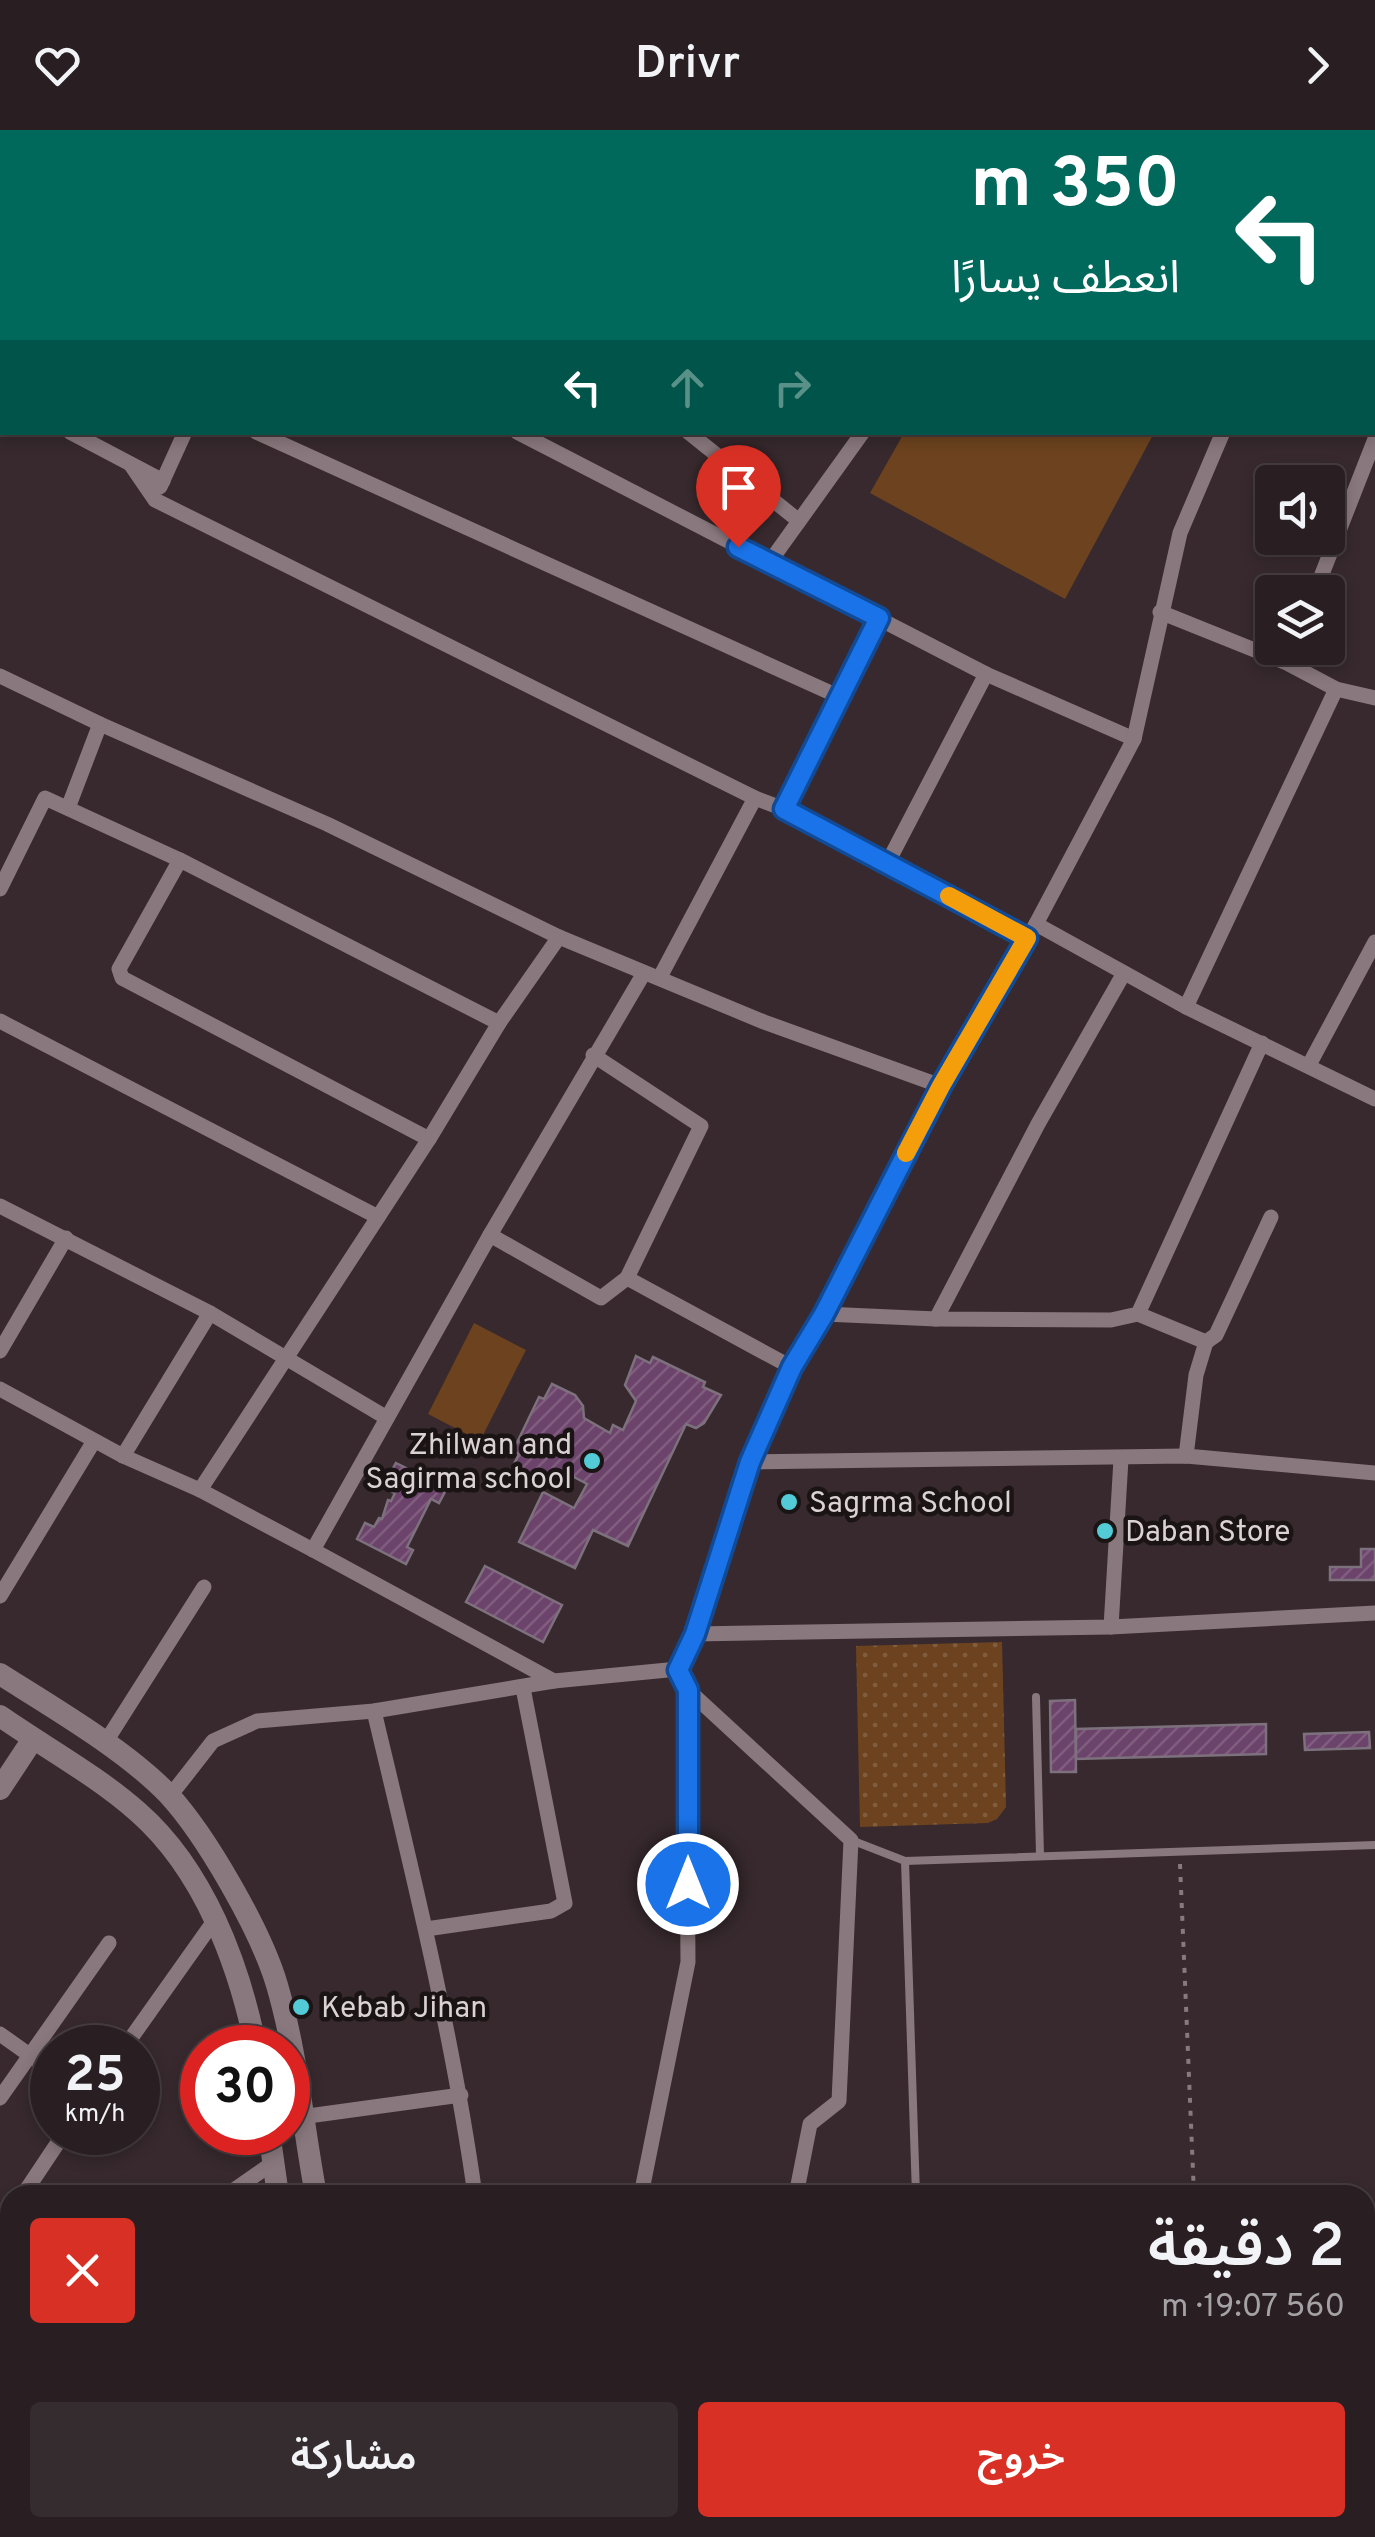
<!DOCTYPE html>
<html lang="ar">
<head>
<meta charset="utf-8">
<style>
  body { margin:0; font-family:Overpass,"Noto Sans Arabic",sans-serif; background:#352c2f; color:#f1f3f6; direction:rtl; height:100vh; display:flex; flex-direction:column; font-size:38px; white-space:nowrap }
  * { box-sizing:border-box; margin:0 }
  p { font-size:32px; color:#a5a2a5 }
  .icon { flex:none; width:55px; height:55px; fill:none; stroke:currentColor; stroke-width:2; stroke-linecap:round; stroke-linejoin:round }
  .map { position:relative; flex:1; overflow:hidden; direction:ltr }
  .side { position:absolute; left:0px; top:2055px; width:1375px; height:352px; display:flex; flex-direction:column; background:#291f22; border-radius:30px 30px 0 0; box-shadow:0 5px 15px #0003,0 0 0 2px #453d40; direction:rtl }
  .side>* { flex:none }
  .guide { position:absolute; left:0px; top:0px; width:1375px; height:305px; box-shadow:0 5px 15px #0003,0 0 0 2px #453d40; direction:rtl; background:#00695c; color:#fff; overflow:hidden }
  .buttons { position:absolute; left:1255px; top:335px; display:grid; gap:20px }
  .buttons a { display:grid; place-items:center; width:90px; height:90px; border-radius:10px; background:#291f22; box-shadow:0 5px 15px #0003,0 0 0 2px #453d40; font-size:50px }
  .speed { position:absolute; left:30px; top:1895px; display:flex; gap:20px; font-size:50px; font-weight:700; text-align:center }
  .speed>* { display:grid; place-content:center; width:130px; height:130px; border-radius:50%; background:#291f22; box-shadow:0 5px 15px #0003,0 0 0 2px #453d40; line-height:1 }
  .speed small { font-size:25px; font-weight:400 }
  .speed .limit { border:15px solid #d22; background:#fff; color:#111 }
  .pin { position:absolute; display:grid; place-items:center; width:85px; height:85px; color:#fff; margin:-102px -42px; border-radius:50% 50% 50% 0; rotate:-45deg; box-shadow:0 0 10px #0007 }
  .pin .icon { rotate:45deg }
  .me { position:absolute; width:110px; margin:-55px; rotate:0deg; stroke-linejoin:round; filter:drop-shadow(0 0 8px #0008) }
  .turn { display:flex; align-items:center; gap:35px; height:210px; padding:0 30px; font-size:45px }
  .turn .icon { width:130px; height:130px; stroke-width:2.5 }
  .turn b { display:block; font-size:70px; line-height:85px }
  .lanes { display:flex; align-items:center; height:95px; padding:0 30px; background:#0003; justify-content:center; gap:50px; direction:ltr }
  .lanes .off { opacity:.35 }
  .round { display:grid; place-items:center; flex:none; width:105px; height:105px; border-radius:10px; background:#352c2f }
  .headline { display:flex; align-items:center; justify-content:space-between; height:170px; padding:0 30px }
  h1 { font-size:60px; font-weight:600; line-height:75px }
  .primary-button { display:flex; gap:20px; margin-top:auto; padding:20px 30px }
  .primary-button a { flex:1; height:115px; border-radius:10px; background:#d93025; color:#fff; font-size:40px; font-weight:600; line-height:115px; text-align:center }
  .primary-button a+a { background:#352c2f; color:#f1f3f6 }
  header { display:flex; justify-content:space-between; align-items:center; height:130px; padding:0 30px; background:#291f22; font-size:45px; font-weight:600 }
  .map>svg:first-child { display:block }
  .garden { fill:url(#garden-dots) }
  .pitch { fill:#6c431e }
  .building { fill:url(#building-hatch); stroke:#7c717c; stroke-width:2.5 }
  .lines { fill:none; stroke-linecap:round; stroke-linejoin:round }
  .path { stroke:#867a7d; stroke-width:4; stroke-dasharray:5 8; stroke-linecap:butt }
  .lane { stroke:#89787d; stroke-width:8 }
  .street { stroke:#89787d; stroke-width:15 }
  .secondary { stroke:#89787d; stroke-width:22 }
  .route-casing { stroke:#114b97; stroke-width:25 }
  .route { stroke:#1a73e8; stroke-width:18 }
  .slow { stroke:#f59e0b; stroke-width:18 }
  .poi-dot { fill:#52cbd7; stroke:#1a1415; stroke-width:4 }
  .labels { text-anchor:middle; stroke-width:9; stroke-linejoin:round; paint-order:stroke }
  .poi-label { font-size:30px; fill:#dbd2d4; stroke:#1a1415; text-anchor:start }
</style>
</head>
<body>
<header><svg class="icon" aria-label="forward" viewBox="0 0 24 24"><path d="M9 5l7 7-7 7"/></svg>Drivr<svg class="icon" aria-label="heart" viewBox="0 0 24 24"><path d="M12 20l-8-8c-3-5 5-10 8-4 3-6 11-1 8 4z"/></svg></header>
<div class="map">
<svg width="1375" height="2407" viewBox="0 0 1375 2407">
  <defs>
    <pattern id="garden-dots" width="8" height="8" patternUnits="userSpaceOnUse" patternTransform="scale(2.5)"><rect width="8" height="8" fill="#6c431e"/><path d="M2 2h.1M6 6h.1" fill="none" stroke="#805d3e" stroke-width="1.8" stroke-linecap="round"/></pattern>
    <pattern id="building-hatch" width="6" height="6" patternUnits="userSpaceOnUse" patternTransform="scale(2.5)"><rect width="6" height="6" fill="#6c436b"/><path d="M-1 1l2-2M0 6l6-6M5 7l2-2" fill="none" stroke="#805d7f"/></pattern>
  </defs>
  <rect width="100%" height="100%" fill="#37292d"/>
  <path class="garden" d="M1002,1512L1006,1677L997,1689L988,1693L860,1697L856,1516Z"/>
  <g class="pitch">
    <path d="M904,303V302L1154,303L1065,469L870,363Z"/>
    <path d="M474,1193L526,1220L480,1311L428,1284Z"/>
  </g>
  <g class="building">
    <path d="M636,1226L650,1233L653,1227L705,1252L703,1257L721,1265L704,1293L696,1298L686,1294L628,1416L593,1400L575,1438L519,1412L543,1362L574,1378L587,1354L559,1339L548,1348L539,1350L512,1338L519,1324L513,1321L539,1267L544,1269L552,1254L575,1265L583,1276L584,1288L610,1303L613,1295L623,1300L636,1271L625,1255Z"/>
    <path d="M396,1333L447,1358L439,1373L431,1369L407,1417L413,1420L406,1434L357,1409L365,1393L374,1397L379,1388L382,1389L388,1370L391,1371L395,1363L392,1362L396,1354L387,1349Z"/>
    <path d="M1361,1419H1375V1450H1330V1437H1361Z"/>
    <path d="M485,1436L562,1475L543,1512L466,1472Z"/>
    <path d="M1075,1570L1076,1642H1051L1050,1571Z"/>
    <path d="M1266,1594V1624L1076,1629V1599Z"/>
    <path d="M1369,1602L1370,1618L1305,1620L1304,1604Z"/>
  </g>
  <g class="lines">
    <path class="path" d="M1180,1734L1194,2065"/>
    <g class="lane">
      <path d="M1036,1567L1040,1725"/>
      <path d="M851,1710L905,1731L1375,1715"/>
      <path d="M905,1731L916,2065"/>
      <path d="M1365,2281H1375"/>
    </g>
    <g class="street">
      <path d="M292,0L294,2"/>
      <path d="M621,0L625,2"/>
      <path d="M1052,0L1057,2"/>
      <path d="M667,2L669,0"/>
      <path d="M858,2L860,0"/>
      <path d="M0,67L2,68"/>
      <path d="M1372,168L1375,169"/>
      <path d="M0,266L2,267"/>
      <path d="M70,302L163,351"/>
      <path d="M256,302L842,568"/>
      <path d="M517,302L986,544L1134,609"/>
      <path d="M688,302L799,391"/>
      <path d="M131,335L155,370L755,668L784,679L1027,807"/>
      <path d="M160,357L185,302"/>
      <path d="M769,433L863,302"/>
      <path d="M1315,462L1375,309"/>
      <path d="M1160,482L1287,533L1336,559L1375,568"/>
      <path d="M0,546L100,594L327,694L559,807L764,892L941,956"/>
      <path d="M68,678L100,594"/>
      <path d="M784,679L879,488"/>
      <path d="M180,730L119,839L122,848L429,1009"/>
      <path d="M887,734L986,544"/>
      <path d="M0,759L45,668L180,730L499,893"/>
      <path d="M1036,794L1186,877L1375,969"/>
      <path d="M660,847L755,668"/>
      <path d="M1186,877L1336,559"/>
      <path d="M0,891L378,1087"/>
      <path d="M1309,935L1375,812"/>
      <path d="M0,1076L210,1183L387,1288"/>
      <path d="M490,1105L601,1168L627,1148L701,996L593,925"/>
      <path d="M627,1148L791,1237"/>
      <path d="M824,1184L936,1189L1111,1190L1138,1184L1262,913"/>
      <path d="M1138,1184L1206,1212L1216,1205L1271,1087"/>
      <path d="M936,1189L1038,994L1124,843"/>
      <path d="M0,1221L66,1108"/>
      <path d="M0,1259L123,1326L200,1360L313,1420L554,1551"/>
      <path d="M123,1326L210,1183"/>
      <path d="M1186,1326L1196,1245L1206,1212"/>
      <path d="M750,1332L1186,1326L1375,1343"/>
      <path d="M200,1360L429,1009L499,893L559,807"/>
      <path d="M313,1420L490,1105L644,843"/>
      <path d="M0,1466L94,1311"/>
      <path d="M1111,1497L1121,1329"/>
      <path d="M695,1504L1111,1497L1375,1483"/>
      <path d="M678,1539L695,1504L750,1332L791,1237L824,1184L941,956L1036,794L1134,609L1180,403L1223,302"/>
      <path d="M688,1560L851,1710L839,1971L810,1994L796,2065"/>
      <path d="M374,1581C412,1741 452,1901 475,2065"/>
      <path d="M105,1613L204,1457"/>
      <path d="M170,1666L213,1611L257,1591L374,1581L554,1551L678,1539"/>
      <path d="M426,1799L551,1781L565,1773L523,1558"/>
      <path d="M0,1904L52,1941"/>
      <path d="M124,1918L214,1791"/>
      <path d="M0,1968L109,1813"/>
      <path d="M301,1987L461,1965"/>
      <path d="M25,2062L65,2002"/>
      <path d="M227,2065L274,2032"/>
      <path d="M641,2065L688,1832L686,1556"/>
      <path d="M0,2199L10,2191"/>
      <path d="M0,2236L10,2244"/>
      <path d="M14,2398L38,2407"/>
      <path d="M509,2398V2407"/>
      <path d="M578,2398L581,2407"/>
      <path d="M49,2407L54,2398"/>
    </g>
    <g class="secondary">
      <path d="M112,2L118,0"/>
      <path d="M0,164L2,159"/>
      <path d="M0,1544C52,1577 126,1620 168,1664C206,1705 261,1801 277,1855C297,1923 303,1996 316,2065"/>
      <path d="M0,1586C46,1618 96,1645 138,1682C204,1740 239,1834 256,1918"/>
      <path d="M0,1659L33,1609"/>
      <path d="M269,2002L278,2065"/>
      <path d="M317,2398L318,2407"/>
      <path d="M353,2398V2407"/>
    </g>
  </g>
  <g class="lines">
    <defs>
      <path id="route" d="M688,1754V1560L678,1540L695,1504L750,1332L792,1237L824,1184L941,956L1027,808L784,679L879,488L738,417"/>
    </defs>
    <use href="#route" class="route-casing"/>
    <use href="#route" class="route"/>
    <path class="slow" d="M906,1023L941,956L1027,808L949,766"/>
  </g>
  <g class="poi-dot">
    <circle cx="592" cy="1331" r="10"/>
    <circle cx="789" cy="1372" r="10"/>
    <circle cx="1105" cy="1401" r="10"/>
    <circle cx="301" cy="1877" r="10"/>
  </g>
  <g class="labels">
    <g class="poi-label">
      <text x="572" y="1324" text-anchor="end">Zhilwan and<tspan x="572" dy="34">Sagirma school</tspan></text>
      <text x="809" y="1382">Sagrma School</text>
      <text x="1125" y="1411">Daban Store</text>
      <text x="321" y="1887">Kebab Jihan</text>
    </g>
  </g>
</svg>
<div class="buttons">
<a><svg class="icon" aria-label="sound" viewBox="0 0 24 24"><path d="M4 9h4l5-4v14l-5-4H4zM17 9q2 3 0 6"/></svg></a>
<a><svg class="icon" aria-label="layers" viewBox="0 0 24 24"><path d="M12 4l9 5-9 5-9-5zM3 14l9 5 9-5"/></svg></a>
</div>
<div class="speed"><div>25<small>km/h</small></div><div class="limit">30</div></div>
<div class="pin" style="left:738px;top:417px;background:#d93025"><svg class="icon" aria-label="arrive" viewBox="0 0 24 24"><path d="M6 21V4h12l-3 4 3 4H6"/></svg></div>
<svg class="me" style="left:688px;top:1754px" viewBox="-20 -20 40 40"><circle r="17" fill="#1a73e8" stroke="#fff" stroke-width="3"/><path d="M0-11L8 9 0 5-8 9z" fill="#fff"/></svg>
<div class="guide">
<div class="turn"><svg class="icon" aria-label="left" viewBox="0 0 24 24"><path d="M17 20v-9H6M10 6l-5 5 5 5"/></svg><div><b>350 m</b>انعطف يسارًا</div></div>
<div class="lanes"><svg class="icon" aria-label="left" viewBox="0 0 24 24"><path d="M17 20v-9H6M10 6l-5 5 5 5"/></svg><svg class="icon off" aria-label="ahead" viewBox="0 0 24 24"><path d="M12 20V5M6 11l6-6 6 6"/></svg><svg class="icon off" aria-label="right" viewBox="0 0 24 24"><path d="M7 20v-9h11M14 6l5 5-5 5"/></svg></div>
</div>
<section class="side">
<div class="headline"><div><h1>2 دقيقة</h1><p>560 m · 19:07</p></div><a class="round" style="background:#d93025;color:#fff"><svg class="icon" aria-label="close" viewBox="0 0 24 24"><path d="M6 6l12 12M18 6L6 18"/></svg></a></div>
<div class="primary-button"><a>خروج</a><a>مشاركة</a></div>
</section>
</div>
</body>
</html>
